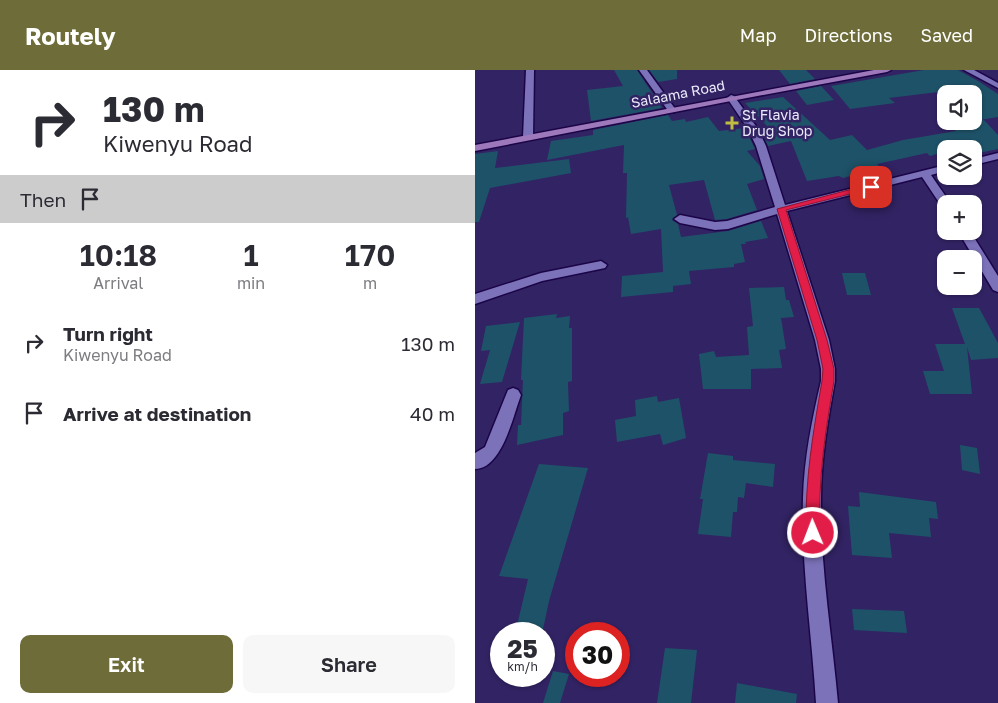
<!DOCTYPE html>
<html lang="en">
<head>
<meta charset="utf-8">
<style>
  body { margin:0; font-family:"Golos Text",sans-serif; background:#f7f7f7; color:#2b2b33; height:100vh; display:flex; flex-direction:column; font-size:19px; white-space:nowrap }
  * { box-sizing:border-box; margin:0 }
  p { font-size:16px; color:#7c7c81 }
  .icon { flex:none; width:28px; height:28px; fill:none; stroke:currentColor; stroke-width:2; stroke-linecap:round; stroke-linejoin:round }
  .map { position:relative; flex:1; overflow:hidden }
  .side { display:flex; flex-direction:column; background:#fff; width:475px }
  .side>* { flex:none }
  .top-card { background:#fff; color:#2b2b33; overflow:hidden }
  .tools { position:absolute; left:462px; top:15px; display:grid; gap:10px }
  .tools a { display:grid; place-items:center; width:45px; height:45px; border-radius:10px; background:#fff; box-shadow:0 1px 4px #0004; font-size:25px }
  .speed { position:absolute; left:15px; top:552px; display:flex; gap:10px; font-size:25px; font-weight:700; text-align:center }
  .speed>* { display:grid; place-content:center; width:65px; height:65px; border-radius:50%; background:#fff; box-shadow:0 1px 4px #0004; line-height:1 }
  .speed small { font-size:12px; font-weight:400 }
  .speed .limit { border:8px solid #d22; background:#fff; color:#111 }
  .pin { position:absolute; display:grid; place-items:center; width:42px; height:42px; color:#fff; margin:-21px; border-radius:10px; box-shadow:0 2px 8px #0006 }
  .me { position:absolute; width:55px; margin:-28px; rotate:359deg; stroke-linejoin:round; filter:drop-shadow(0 0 4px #0008) }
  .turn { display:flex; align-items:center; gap:18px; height:105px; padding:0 20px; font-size:22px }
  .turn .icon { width:65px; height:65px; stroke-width:2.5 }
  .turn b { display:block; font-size:35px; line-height:42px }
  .then { display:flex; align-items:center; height:48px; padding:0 20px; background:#0003; gap:10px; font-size:19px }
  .eta { display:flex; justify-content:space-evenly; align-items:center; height:85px; text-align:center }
  .eta b { font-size:30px; font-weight:600; line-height:35px }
  .action { display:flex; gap:10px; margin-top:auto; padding:10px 20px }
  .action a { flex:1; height:58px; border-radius:10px; background:#6e6d39; color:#fff; font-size:20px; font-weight:600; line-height:58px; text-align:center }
  .action a+a { background:#f7f7f7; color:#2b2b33 }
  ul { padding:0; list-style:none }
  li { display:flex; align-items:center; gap:15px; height:70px; padding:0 20px }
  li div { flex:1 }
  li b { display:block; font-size:19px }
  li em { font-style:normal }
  header { display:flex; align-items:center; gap:30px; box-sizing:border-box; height:70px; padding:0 25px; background:#6e6d39; color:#fff }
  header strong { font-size:24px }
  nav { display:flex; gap:28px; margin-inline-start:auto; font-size:18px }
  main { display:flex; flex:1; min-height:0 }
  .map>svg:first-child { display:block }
  .building { fill:#1e5268 }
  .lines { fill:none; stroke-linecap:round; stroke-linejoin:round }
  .street-casing { stroke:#1b0547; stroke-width:3 }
  .secondary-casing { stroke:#1b0547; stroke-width:3 }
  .street { fill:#7c72ba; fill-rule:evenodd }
  .secondary { fill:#9d78ba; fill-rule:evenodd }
  .route { fill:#e11d48; stroke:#92132f }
  .poi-dot { fill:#bfbe41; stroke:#322364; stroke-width:2 }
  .labels { text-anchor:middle; stroke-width:5; stroke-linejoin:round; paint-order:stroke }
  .far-street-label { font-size:14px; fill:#ecebfb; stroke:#322364 }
  .far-poi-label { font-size:14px; fill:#ecebfb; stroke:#322364; text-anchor:start }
</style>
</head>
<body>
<header>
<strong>Routely</strong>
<nav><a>Map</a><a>Directions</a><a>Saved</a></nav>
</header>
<main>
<section class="side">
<div class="top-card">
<div class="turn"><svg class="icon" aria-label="right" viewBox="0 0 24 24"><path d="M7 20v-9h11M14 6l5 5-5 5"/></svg><div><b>130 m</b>Kiwenyu Road</div></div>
<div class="then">Then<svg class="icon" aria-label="arrive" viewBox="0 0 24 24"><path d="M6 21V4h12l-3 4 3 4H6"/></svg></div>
</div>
<div class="eta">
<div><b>10:18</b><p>Arrival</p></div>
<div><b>1</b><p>min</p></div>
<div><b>170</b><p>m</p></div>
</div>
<ul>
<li><svg class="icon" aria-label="right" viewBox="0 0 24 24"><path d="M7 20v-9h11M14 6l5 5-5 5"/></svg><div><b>Turn right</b><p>Kiwenyu Road</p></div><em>130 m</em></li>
<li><svg class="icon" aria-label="arrive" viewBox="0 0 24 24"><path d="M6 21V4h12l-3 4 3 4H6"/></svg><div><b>Arrive at destination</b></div><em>40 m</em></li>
</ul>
<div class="action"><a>Exit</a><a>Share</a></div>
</section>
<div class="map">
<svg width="523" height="633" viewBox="0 0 523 633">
  <rect width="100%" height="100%" fill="#322364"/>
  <g class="building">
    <path d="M139,0H162L187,38L116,51L112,20L148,16Z"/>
    <path d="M174,0H202V9L183,12Z"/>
    <path d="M304,0H331L340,9L315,14Z"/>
    <path d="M449,0H483L503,11L523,24V47L499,51V24H471V29L463,22L414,28L420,33L375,39L356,16Z"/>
    <path d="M346,16L359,30L332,35L321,21Z"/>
    <path d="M308,27L355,70L377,65L392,80L428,70L481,61L479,59L492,56L488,53L509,50L523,65V79L499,84V79H471V89H467L462,84L455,86L452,83L402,94L406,98L368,108L364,106L332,111L316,71L293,76L284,57L292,56L270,33Z"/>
    <path d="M193,45L197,51L210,49L211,52L233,47L244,61L270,58L280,79L272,81L285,96L289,109L272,114L282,140L252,149L240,150L229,110L194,115L202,145L197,150L203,154L206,167L253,161L286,151L293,168L270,172L271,174H266L270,192L259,194V197L214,201L216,214L198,216V222L146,227L147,206L188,202L186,159L156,164L153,147L151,148L152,103H148L149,75L72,90L76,71L118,65V60Z"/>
    <path d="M23,81L20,98L94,89L96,103L15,118L4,152H0V84Z"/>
    <path d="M367,203H390L396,225H372Z"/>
    <path d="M309,217L311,230H314L319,247L306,248L311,279L304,280L307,298L276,299V298V319H228L224,284L239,281L241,287L274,285L272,257L278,256L274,218Z"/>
    <path d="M477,238H504L523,273V288L496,290L492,277L497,324H455L448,301H469L460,274H490Z"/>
    <path d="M82,244L81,248L95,246L94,258H97V311L93,312L94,341L88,343V365L42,375L43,355H46L48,310H46L49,248Z"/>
    <path d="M45,252L27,312L5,314L15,280L6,281L11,256Z"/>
    <path d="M182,326L183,332L204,328L211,368L188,375L185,364L142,372L140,350L161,346L160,330Z"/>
    <path d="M485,375L502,378L505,404L487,400Z"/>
    <path d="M233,383L258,386V390L300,394L298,417L271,413L269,428L263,427L262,442H258L256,467L223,464L228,429H225Z"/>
    <path d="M64,394L113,398L74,531L67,564H40L53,509L24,506Z"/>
    <path d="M384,422L461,432L463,449L454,448L456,467L414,463L417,488L377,485L373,436L385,437Z"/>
    <path d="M377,539L429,541L432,563L379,560Z"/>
    <path d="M190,578L222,580L216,633H182Z"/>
    <path d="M78,601L94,604L85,633H68Z"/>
    <path d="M262,613L322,624L321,633H260Z"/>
  </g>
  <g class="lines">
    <defs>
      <g id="street">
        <path d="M51,0H59L58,67L53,70L48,67Z"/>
        <path d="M164,0H172L201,40L200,42H194Z"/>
        <path d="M489,0H499L523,13V18Z"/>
        <path d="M256,25L259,26L283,59L291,76L310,135L471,95V101L456,105L476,134H471V138L467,137L447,107L312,141L354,270L360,299V311C353,350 346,389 346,428C345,497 357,565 363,633H341C337,565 326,496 328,428C329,388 337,349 346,311V299L340,270L302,144L253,159L240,160L205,153L199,149L205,145L240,152L252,151L300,137L281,76L273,59L252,28Z"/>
        <path d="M523,83V89L499,95V89Z"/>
        <path d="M483,161H495L523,206V222L518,220Z"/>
        <path d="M126,191L132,195L130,198L67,211L0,234V224L66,203Z"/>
        <path d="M38,318L43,320L46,325C38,346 27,399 0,399V383L10,377L33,320Z"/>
      </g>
      <path id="secondary" d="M399,0H416L412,2L256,31L0,81V75Z"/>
    </defs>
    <use href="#street" class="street-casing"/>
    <use href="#secondary" class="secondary-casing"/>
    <use href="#street" class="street"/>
    <use href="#secondary" class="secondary"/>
  </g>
  <path class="route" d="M396,114L400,117L399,118L311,140L352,270L359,299V311C350,364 343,408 345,463L343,468L338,470L333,468L331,463C330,409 338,363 347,311L348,299L342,270L302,139Z"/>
  <path class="poi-dot" d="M254.5 45.5h5v5h5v5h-5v5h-5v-5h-5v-5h5z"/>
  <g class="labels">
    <g class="far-street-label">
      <text transform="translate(203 24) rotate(-11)" y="5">Salaama Road</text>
    </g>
    <g class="far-poi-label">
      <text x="267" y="50">St Flavia<tspan x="267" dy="16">Drug Shop</tspan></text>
    </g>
  </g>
</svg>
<div class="tools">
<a><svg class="icon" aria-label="sound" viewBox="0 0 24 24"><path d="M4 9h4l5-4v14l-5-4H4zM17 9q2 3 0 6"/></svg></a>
<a><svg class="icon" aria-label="layers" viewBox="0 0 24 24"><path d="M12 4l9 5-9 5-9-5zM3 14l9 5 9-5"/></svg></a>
<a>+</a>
<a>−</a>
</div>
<div class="speed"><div>25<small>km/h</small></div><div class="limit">30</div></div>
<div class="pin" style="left:396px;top:117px;background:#d93025"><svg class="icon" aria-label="arrive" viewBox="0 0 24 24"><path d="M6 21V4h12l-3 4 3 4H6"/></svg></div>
<svg class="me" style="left:338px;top:463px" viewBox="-20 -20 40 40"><circle r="17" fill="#e11d48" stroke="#fff" stroke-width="3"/><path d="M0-11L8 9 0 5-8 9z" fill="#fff"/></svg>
</div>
</main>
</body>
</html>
